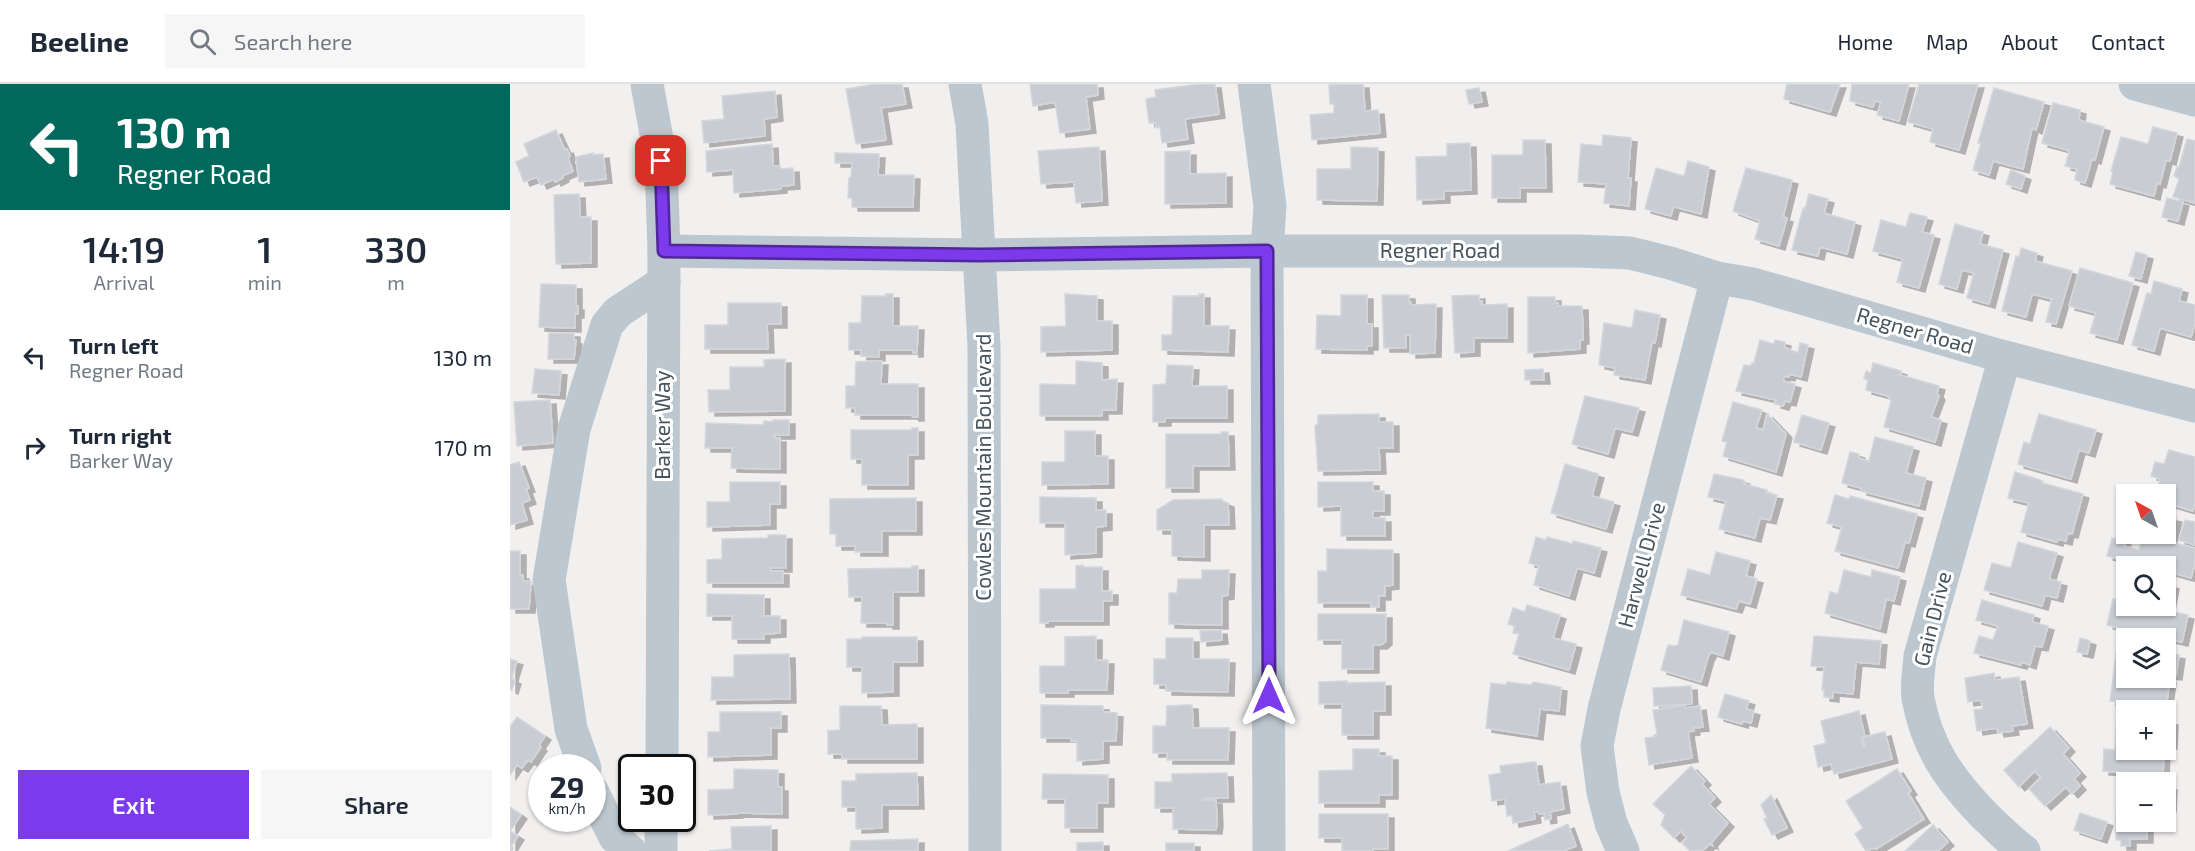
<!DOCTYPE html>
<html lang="en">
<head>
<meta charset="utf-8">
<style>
  body { margin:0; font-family:"Exo 2",sans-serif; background:#f6f6f7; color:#1f2937; height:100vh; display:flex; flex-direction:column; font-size:22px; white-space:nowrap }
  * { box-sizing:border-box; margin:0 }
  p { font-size:20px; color:#747a83 }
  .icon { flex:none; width:33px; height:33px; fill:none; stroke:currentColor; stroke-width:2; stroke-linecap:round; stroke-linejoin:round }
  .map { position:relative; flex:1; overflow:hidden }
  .panel { display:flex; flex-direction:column; background:#fff; width:510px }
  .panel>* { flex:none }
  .top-card { background:#00695c; color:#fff; overflow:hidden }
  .needle { width:39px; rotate:320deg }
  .tools { position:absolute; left:1606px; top:400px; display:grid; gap:12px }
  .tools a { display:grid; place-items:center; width:60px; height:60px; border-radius:0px; background:#fff; box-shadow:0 2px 4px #0004; font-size:30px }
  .speed { position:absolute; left:18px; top:670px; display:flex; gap:12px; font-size:30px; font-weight:700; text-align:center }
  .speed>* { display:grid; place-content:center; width:78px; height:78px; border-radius:50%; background:#fff; box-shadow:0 2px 4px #0004; line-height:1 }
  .speed small { font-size:15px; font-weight:400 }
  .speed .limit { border:3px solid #111; border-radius:9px; background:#fff; color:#111 }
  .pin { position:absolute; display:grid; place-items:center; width:51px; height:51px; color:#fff; margin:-26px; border-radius:12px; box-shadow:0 3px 9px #0006 }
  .me { position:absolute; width:66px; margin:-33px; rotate:0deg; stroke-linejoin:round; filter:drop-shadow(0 0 4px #0008) }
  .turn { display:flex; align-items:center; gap:21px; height:126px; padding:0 18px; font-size:27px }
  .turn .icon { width:78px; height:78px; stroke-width:2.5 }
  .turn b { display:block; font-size:42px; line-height:51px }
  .eta { display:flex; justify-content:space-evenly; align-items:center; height:102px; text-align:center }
  .eta b { font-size:36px; font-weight:600; line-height:42px }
  .action { display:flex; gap:12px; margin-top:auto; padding:12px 18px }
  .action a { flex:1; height:69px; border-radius:0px; background:#7c3aed; color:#fff; font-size:24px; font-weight:600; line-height:69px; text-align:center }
  .action a+a { background:#f6f6f7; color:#1f2937 }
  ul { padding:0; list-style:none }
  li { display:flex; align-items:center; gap:18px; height:90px; padding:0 18px }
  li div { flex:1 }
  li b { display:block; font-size:22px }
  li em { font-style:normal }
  header { display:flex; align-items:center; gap:36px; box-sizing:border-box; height:84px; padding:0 30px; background:#fff; border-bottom:2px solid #e0e1e3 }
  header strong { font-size:28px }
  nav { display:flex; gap:33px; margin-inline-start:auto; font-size:21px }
  .search { width:420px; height:54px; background:#f6f6f7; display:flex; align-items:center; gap:15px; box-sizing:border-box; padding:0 21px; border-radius:0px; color:#747a83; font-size:22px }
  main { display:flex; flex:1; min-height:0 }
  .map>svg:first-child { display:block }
  .building { fill:#c9ccd2; stroke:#d3d6db; stroke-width:1.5; filter:url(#shadow) }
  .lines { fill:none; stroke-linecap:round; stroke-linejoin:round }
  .minor { stroke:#bcc7cf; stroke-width:33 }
  .route-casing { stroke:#51269a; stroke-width:15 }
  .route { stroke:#7c3aed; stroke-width:10 }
  .labels { text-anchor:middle; stroke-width:6; stroke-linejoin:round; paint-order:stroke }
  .street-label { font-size:21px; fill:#46545e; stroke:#fff }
</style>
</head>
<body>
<header>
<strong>Beeline</strong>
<div class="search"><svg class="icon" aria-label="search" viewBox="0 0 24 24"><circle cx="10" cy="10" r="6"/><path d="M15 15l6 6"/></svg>Search here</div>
<nav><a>Home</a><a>Map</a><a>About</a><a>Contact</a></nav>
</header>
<main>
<section class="panel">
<div class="top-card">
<div class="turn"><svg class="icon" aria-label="left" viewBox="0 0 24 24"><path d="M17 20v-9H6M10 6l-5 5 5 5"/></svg><div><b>130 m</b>Regner Road</div></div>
</div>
<div class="eta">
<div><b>14:19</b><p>Arrival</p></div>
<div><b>1</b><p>min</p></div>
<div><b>330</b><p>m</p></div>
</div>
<ul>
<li><svg class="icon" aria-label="left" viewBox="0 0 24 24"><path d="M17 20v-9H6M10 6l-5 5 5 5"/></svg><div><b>Turn left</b><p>Regner Road</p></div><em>130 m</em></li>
<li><svg class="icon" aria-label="right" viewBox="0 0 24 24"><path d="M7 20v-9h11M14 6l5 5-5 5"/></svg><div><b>Turn right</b><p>Barker Way</p></div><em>170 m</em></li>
</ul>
<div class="action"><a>Exit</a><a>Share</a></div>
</section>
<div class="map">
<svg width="1685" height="767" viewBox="0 0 1685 767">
  <defs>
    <filter id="shadow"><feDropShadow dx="6" dy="4" stdDeviation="0" flood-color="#0004"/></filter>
  </defs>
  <rect width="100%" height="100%" fill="#f2efef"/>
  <g class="building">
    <path d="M366,0H392L396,20L371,24L376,56L346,60L336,5Z"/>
    <path d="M520,0H587L588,11L576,13L580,45L550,49L545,18L523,22Z"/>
    <path d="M691,0H705L709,30L675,35L678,55L652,59L650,43L646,44V39H639L636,15L646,13L645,6Z"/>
    <path d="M853,0L855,27L868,26L870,49L802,56L800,31L824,29V20H820L819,1Z"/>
    <path d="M1277,0H1330L1320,28L1274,15Z"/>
    <path d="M1342,0H1399L1389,37L1367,31L1371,18L1365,17L1363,23L1340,17Z"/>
    <path d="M1409,0H1468L1449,66L1420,58L1423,45L1398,38Z"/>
    <path d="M969,4L972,18L959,20L956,6Z"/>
    <path d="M1484,4L1534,18L1526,46L1522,44L1513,85L1483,77L1479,91L1463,86L1471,59H1468Z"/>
    <path d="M265,7L267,33L254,35L255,52L194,59L192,37L214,35L212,12Z"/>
    <path d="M1543,19L1570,26L1569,36L1594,43L1585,76L1582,75L1575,99L1565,96L1567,85L1555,82L1559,69L1558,66L1532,59Z"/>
    <path d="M1643,43L1667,49L1660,77L1656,76L1650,100L1647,99L1644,112L1600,100L1603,88L1601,87L1611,53L1638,60Z"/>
    <path d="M46,46L55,66L57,65L60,72L58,74L63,87L52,92L53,94L45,98L44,95L31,101L27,93L14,98L6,78L19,72L14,60Z"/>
    <path d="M1093,51L1121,54L1118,94H1121L1119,122L1094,119L1096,100L1068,98L1071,60L1092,62Z"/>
    <path d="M1677,55L1685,57V119L1663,113L1669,95L1664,92L1667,83H1669Z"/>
    <path d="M1013,56H1035L1036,104H1010V114H982V71H1013Z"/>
    <path d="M960,59L961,106L934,107V115L907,116L906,73L937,72V60Z"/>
    <path d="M262,60L263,82H270L271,85L283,84L284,101L271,102V105L224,109L223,86L197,88L196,67Z"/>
    <path d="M589,63L592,117L566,119L564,98L531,100L528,67Z"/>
    <path d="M841,63L868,64L867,117L807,116V85H841Z"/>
    <path d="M680,67V90L716,89V119L655,120V68Z"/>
    <path d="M83,69V71L93,70L96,95L69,98L66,73Z"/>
    <path d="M325,69L369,70L368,91H404L403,123H342V114H338L339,94H341L342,79H325Z"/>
    <path d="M1178,77L1199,83L1191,130L1165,123L1163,124L1161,132L1135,125L1146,84L1174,92Z"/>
    <path d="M1236,84L1282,96L1273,133L1277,134L1269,162L1245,155L1250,137L1223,127Z"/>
    <path d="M1501,86L1515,92L1511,105L1496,100Z"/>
    <path d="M69,110L70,133H81V179L46,180L44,111Z"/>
    <path d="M1299,110L1318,115L1314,129L1345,138L1337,170L1310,163L1308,172L1282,166L1293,124L1295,125Z"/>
    <path d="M1657,114L1673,118L1668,137L1652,133Z"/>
    <path d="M1400,129L1417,133L1412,148L1424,151L1409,204L1387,198L1393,175L1363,167L1371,136L1396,143Z"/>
    <path d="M1445,140L1473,148L1470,160L1493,166L1479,220L1457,214L1464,189L1452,186L1447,205L1429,200Z"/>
    <path d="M1511,164L1527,169L1525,177L1562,187L1546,240L1536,238L1542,215L1522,210L1516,233L1492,227L1506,172L1509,173Z"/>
    <path d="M1626,168L1637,171L1631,195L1619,192Z"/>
    <path d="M1570,184L1623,199L1607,256L1580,249L1586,229L1559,222Z"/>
    <path d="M1644,197L1672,205L1669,217L1685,221V239L1681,253L1650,244L1644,267L1622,261L1637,209L1641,210Z"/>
    <path d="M31,200L66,201V222H68V230H65V244L29,243Z"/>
    <path d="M376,210H383V242H408L407,269H403V266H369V273L351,272V266H339V239H351L352,212H376Z"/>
    <path d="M555,210L587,212V237H602V266L531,268V243L556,242Z"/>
    <path d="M689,210H694V242H719L718,268L652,266V251H662L663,212H689Z"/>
    <path d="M831,211H857V240H862V262H857V266L806,265L807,231L831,232Z"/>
    <path d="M872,211H899V218H901V221L926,220L925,269L900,270V251H896V264H874Z"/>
    <path d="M969,211V217H972V221L997,220V254H964V268L945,269L942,212Z"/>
    <path d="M1018,213H1045V219H1048V222H1072L1073,256H1070V265L1018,269Z"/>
    <path d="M218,219H271V240H257L258,265H195V241H218Z"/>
    <path d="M1125,226L1150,231L1145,259L1142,258L1135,296L1104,291L1105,284L1089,281L1094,239L1122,244Z"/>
    <path d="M39,249H64V256H66L64,275H38Z"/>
    <path d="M1250,256L1264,260L1265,256L1275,258L1274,263L1288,269L1290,259L1298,261L1291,293L1280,290L1279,293L1274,292L1273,297L1285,300L1280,318L1275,317L1273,322L1265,320L1266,316L1226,307L1234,281L1241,282L1242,279H1244Z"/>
    <path d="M275,275V327L199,328L198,306H220V283H254V276Z"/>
    <path d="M364,277H372L371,300H408V333H403L402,331H345V324H336V302H345L346,278Z"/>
    <path d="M566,277L592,279V296L607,295L606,326H592V332H530V300L566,301Z"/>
    <path d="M1363,279L1391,287L1390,291L1429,302L1427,309L1429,312L1421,333L1431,336L1425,358L1374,343L1381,317L1378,312L1356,306L1358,296L1354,295L1356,287L1361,289Z"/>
    <path d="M657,281L683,282L682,302H717V334H655V338H643V301L656,300Z"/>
    <path d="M25,285L51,287L49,311L22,309Z"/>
    <path d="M1033,285L1034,296H1015V286Z"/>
    <path d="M1075,312L1129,324L1122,348L1105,344L1098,370L1062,360Z"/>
    <path d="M40,316L43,359L7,362L4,318Z"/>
    <path d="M1223,318L1252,326L1246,344L1253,346L1257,330L1276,350L1266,388L1213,372L1217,358L1212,357Z"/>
    <path d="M869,330V338H883V364H869L870,386L808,387L805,342L808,339V331Z"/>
    <path d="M1529,330L1586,346L1579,369L1569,366L1561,395L1508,380L1514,358L1520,360Z"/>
    <path d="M1292,331L1319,339L1311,366L1284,358Z"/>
    <path d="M263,336H279V351H265L264,354H270V385L221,384L222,364H195L196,339L253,341L254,337L263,338Z"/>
    <path d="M402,344H408V371H398V401H352V375H341V346H402Z"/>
    <path d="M555,347H585V372H598V400L532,401V378H555Z"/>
    <path d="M711,348H718L719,382H683V404H656V350H711Z"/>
    <path d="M1365,353L1403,363L1396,389L1416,394L1409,422L1351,407V404L1332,399L1340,368L1349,370L1348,374L1359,377Z"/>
    <path d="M1659,366L1685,373V421L1683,427L1656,419V411H1646L1650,395L1641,392L1645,378L1654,380Z"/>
    <path d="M9,378L19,404L16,405L20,416L12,419L17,436L0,441V381Z"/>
    <path d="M1055,380L1088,390L1082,412L1104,418L1096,445L1041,429Z"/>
    <path d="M1505,388L1533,397L1532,399L1573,410L1562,450L1558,449L1556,457L1548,455L1547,458L1511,448L1519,419L1498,414Z"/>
    <path d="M1204,390L1234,396V400L1257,406L1256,409L1267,411L1260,436L1250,434L1245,454L1209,445L1216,417L1198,413Z"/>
    <path d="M220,398H270V420H260V441L197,443V418H220Z"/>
    <path d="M808,398H863V407H874V427H863V434H875V452H831V422L808,423Z"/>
    <path d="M1325,411L1339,415L1340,412L1407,430L1399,459L1395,458L1388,484L1325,467L1332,443L1317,439Z"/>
    <path d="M530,413L586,414V426H596V442L586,443V469L555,471V439H530Z"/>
    <path d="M406,414V447H372V468H345V462H326V450H320V415Z"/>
    <path d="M712,415V417L718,419L719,441H694V473L662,472V446H647V426L663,416Z"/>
    <path d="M1656,432L1666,434L1660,458L1685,464V479L1681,494L1656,487V483H1639L1597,472L1602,454L1615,457L1614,462L1629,466L1633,451L1627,450H1656Z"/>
    <path d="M1675,436L1685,438V461L1669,456Z"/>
    <path d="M258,451H276V484H260L261,487H273V499H197V476L212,475V455L258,454Z"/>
    <path d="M1026,453L1036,456L1037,453L1063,460V457L1091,464L1084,489L1067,484L1059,512L1024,501L1029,482L1019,479Z"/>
    <path d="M1508,458L1547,469L1539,495L1551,498L1547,514L1535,511L1532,522L1474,506L1482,479L1501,484Z"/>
    <path d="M817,465L883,466V501L875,502V512H869V523H861V519H808V487H817Z"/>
    <path d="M0,467H10V491H13V497L21,498L19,525H0Z"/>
    <path d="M1206,468L1240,477L1236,492L1247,495L1240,520L1229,517L1226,525L1171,511L1178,485L1200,491Z"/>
    <path d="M573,481V483H592V507H602V517H593V537H538V539H530V505H566V482Z"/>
    <path d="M402,482H408V508H383V541H377V539H351L352,513H339L338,485L402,484Z"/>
    <path d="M692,486H719L718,511L712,512V541L659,540V509H667L668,495H692Z"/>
    <path d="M1334,486L1361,493L1362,486L1390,493L1384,517L1376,515L1370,545L1315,529L1320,508L1328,510Z"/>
    <path d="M1656,499L1663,501L1658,527L1678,531L1672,558L1597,541L1603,515L1617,518V522H1656Z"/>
    <path d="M197,510L254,511V532H270V549L254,550V555H222V532H197Z"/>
    <path d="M1472,516L1524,531L1522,538L1538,542L1532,563L1525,562L1520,581L1512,578L1511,581L1464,569L1469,552L1483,556L1488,542L1466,536Z"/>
    <path d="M1017,521L1050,531L1043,554L1066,560L1059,586L1003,570L1009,550L1003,549L1005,542L998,540L1003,524L1015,528Z"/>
    <path d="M808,530H876V557L871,561H863V585H832V556H808Z"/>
    <path d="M1174,536L1219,548L1213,572L1201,568L1198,573L1191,598L1151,586L1158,561L1165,562L1168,561Z"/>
    <path d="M711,546L712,556L691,558L690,547Z"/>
    <path d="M586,552V576H598L597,606H558V609H530V582H555V553Z"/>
    <path d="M1304,552L1371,557L1369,580L1346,578L1343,610L1323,608V614L1314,613V606H1312L1314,583L1301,582Z"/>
    <path d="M352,553H407V578H383V608L352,609V583H337V555H352Z"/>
    <path d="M656,554H683V575H719L718,608L656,607V601L644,600V575H656Z"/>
    <path d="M1570,554L1580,557L1577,570L1567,568Z"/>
    <path d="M1607,564L1617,566V594L1660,595L1656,624L1600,617Z"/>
    <path d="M1656,569L1669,571L1666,592L1656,591Z"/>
    <path d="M279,570L280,615L201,616L202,593H224V571Z"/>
    <path d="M0,575L7,577L3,589L2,595L5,596L2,606L0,605Z"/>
    <path d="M1484,589L1485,596L1509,593L1517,640L1502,642L1503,647L1488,649L1487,644L1467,647L1464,626L1473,625L1471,616L1458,618L1455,594Z"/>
    <path d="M837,597V599L875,598V627H863V651H832V620H809V598Z"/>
    <path d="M997,598L1022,601L1023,598L1051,603L1049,627L1030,625L1027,652L976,644L981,599L996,601Z"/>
    <path d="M1181,602L1182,620L1144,622L1143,604Z"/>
    <path d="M1215,610L1239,617L1236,625L1244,627L1241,639L1233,637L1232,640L1208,633Z"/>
    <path d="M531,621L593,622V628L607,629L606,657H593V675L567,677V657H561V654H531Z"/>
    <path d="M676,621H682L683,644H719L718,676H657V669H643V642H656L657,622Z"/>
    <path d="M1175,621V624L1190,622L1193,643L1183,644L1184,647L1178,648L1182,674L1139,681L1135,654L1144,653V651L1147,650L1143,626Z"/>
    <path d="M330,622H371L372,641L407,640V675H332V670H318V647L330,646Z"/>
    <path d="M1349,627L1355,653L1351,654L1353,662H1355L1353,653L1375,648L1382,675L1324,690L1321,680L1308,683L1304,662L1316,659L1311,637Z"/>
    <path d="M210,628H271V644H261V671L198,673V648H210Z"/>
    <path d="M7,633L35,652L29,661L31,663L21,678L18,676L12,684L7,681L0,691V643Z"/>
    <path d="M1607,634H1617V666L1649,668V666H1654L1653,690L1593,687L1594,665L1605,666Z"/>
    <path d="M1656,637H1662L1661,661L1656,660Z"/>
    <path d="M1540,643L1559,664L1553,670L1570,689L1564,695L1570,702L1562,710L1556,703L1535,722L1519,705L1531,694L1525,687L1509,703L1494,686Z"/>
    <path d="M843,665H869V672H882V711H869V719H809V687L843,686Z"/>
    <path d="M1022,678H1026L1029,701L1050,698L1054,725L1040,728L1041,735L1035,736L1034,729L1029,730V728H1024L1025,735L1003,739L1002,731L997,732L995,715L982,717L979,691L991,689L990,682Z"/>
    <path d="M1181,682L1195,697L1192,700L1205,714L1199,720L1218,739L1201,759L1202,761L1200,760L1192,767H1180L1172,759L1177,754L1171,747L1164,754L1151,741L1155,731L1143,720Z"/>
    <path d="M224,685L268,686V703H272V730L227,729V730L198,731V706L224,705Z"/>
    <path d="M1387,685L1401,707L1398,709L1414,735L1366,765L1365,764L1356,767L1345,750L1353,744L1336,717Z"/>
    <path d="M400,689H407L408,721H372V744L346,745V723H332V697H346V690Z"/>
    <path d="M717,689L718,714H694V716H706L707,738L706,746L663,745V724H645V698H662V690Z"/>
    <path d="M533,690L598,691V719H587V744H555V715H532Z"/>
    <path d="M1607,701L1617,702V738H1637V755H1620V762H1611V756H1606Z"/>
    <path d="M1656,702H1661L1660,724H1656Z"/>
    <path d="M1261,711L1277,744L1262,751L1254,735L1257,734L1251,721Z"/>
    <path d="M0,723L11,731L0,747L8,752L1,763L3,764L2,767H0Z"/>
    <path d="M1570,729L1597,738L1591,755L1564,746Z"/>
    <path d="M809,730H878V765H863V767H832V754H809Z"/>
    <path d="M1058,740L1066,762L1053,767H998Z"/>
    <path d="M1423,741L1438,758L1428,767H1395Z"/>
    <path d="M261,742V767H199L222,765L221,743Z"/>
    <path d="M408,755V767H340L341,757Z"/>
    <path d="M593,758V767H567V759Z"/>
    <rect x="656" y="759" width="28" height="8"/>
  </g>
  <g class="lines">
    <g class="minor">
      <path d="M137,0L151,77L154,167L152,684"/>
      <path d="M455,0L462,40L474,262L475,767"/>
      <path d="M744,0L760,122L757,167L759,767"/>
      <path d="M1625,0L1685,16"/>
      <path d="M154,167L470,171L757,167H1069L1120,169L1160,179L1207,194L1243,200L1491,272L1685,322"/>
      <path d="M1495,273L1410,572C1409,586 1406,601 1408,614C1417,665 1441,697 1476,733C1489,745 1500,757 1514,767"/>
      <path d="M75,684L61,645L39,496L64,345L97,241L108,228L154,198"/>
      <path d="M82,707L105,753L120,767"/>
      <path d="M151,767V735"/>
      <path d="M1113,767L1101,739L1093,708L1087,662L1094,625L1207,194"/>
    </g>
  </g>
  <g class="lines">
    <defs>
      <path id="route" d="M151,77L154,167L470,171L757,167L759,612"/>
    </defs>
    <use href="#route" class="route-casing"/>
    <use href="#route" class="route"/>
  </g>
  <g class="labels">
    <g class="street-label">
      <text x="930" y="174">Regner Road</text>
      <text transform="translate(1405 247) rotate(16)" y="7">Regner Road</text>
      <text transform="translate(153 341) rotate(-90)" y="7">Barker Way</text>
      <text transform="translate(474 383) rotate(-90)" y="7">Cowles Mountain Boulevard</text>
      <text transform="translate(1132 481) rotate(-75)" y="7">Harwell Drive</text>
      <text transform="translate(1423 535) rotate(-76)" y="7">Gain Drive</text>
    </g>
  </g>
</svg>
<div class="tools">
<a><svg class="needle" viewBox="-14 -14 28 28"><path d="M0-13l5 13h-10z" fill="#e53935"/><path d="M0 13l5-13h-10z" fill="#747a83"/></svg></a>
<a><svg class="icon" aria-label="search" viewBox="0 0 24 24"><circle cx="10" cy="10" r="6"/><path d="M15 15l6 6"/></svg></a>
<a><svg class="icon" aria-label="layers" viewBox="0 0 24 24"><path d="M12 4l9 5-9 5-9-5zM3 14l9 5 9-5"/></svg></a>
<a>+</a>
<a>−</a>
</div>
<div class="speed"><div>29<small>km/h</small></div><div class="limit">30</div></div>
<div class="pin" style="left:151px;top:77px;background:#d93025"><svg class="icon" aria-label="arrive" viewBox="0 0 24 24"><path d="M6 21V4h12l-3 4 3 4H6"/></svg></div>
<svg class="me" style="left:759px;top:612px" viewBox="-20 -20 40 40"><path d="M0-17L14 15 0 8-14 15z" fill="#7c3aed" stroke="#fff" stroke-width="4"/></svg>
</div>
</main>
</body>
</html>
